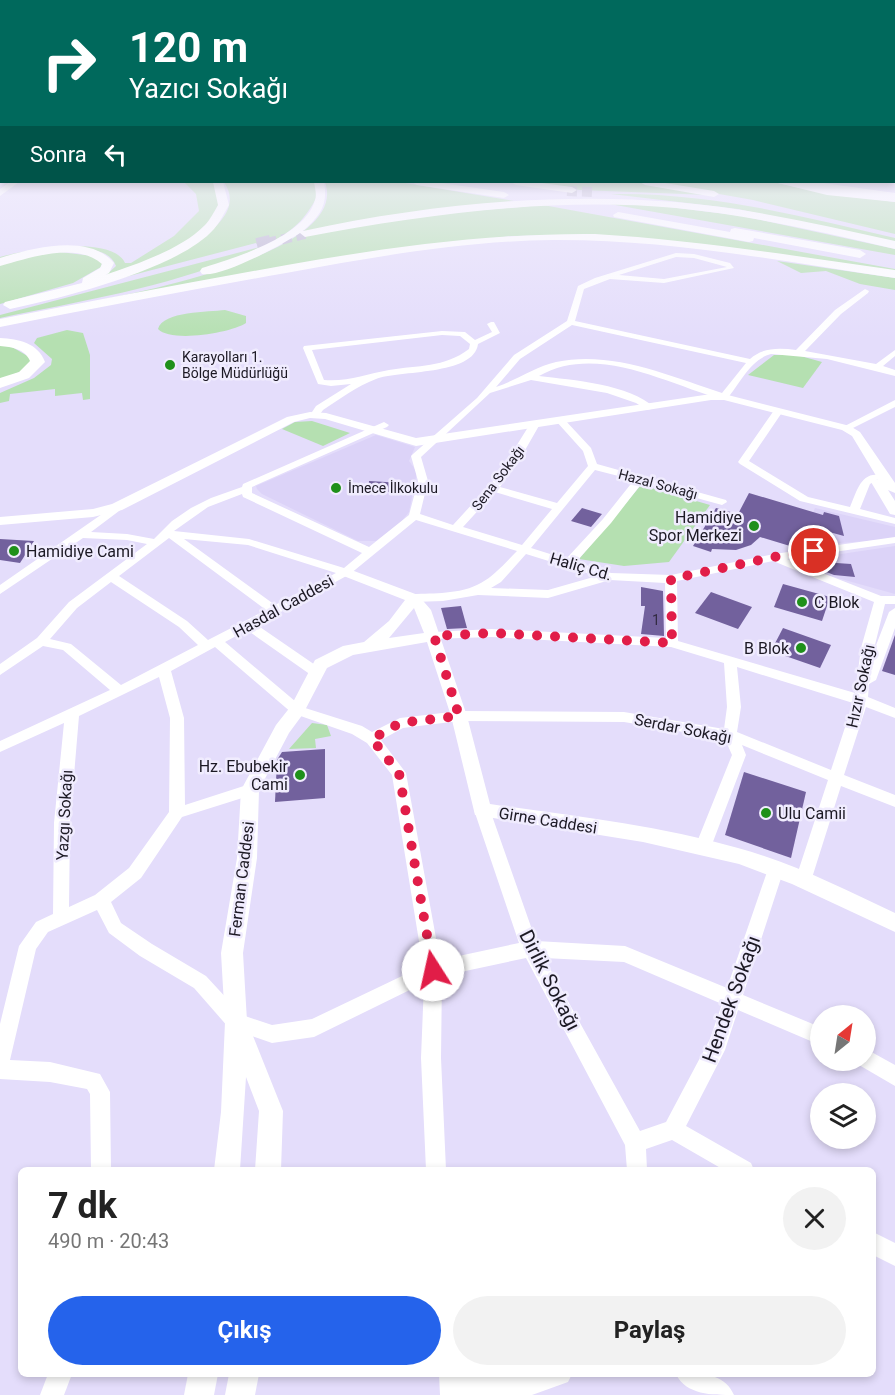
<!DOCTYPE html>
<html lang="tr">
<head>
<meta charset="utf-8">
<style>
  body { margin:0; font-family:Roboto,sans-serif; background:#f2f2f2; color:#222; height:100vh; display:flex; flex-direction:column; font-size:22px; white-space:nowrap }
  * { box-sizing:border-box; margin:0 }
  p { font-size:20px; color:#767676 }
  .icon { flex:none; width:33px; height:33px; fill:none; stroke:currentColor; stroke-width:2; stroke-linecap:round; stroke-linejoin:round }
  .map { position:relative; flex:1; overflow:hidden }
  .drawer { position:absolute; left:18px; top:1167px; width:858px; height:210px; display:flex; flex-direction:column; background:#fff; border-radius:9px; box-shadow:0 3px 9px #0003 }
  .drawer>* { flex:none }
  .hud { position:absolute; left:0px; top:0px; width:896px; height:183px; box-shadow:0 3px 9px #0003; background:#00695c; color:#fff; overflow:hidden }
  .needle { width:39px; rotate:30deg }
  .tools { position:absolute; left:810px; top:1005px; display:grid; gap:12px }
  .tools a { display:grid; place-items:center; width:66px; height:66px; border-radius:50%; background:#fff; box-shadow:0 3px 9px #0003; font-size:30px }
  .pin { position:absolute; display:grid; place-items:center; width:51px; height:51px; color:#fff; margin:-26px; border:3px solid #fff; border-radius:50%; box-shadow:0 2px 6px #0007 }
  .me { position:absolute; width:66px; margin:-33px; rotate:350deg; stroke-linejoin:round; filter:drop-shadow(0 0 4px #0008) }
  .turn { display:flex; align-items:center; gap:21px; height:126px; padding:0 30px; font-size:27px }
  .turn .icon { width:78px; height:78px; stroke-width:2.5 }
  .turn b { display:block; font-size:42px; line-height:51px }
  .then { display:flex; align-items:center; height:57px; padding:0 30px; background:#0003; gap:12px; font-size:22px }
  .round { display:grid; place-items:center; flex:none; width:63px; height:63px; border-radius:32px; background:#f2f2f2 }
  .headline { display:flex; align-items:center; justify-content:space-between; height:102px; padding:0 30px }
  h1 { font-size:36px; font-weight:700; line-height:45px }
  .button { display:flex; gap:12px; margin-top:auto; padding:12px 30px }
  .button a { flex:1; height:69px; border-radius:36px; background:#2563eb; color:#fff; font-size:24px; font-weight:700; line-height:69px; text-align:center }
  .button a+a { background:#f2f2f2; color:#222 }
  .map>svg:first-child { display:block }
  .built { fill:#dcd3f8 }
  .green { fill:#b5e0b1 }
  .building { fill:#72619d }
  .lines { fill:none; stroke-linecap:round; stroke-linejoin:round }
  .motorway-tunnel-far1 { stroke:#bcb6d0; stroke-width:10; stroke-dasharray:10 5; stroke-linecap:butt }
  .motorway-tunnel { stroke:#bcb6d0; stroke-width:14; stroke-dasharray:14 7; stroke-linecap:butt }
  .minor { fill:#fff; fill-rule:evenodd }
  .tertiary { fill:#fff; fill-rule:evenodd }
  .primary { fill:#fff; fill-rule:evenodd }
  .motorway { fill:#fff; fill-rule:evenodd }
  .route { stroke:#e11d48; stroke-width:10; stroke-dasharray:0 18 }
  .poi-dot { fill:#1f901a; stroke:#f0ecfe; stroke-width:2 }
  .labels { text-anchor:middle; stroke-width:5; stroke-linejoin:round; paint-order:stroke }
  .far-poi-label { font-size:14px; fill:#1c1924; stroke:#f0ecfe; text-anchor:start }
  .far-street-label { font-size:14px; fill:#1c1924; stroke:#f0ecfe }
  .number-label { font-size:14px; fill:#322b42 }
  .poi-label { font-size:16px; fill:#1c1924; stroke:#f0ecfe; text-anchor:end }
  .street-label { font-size:16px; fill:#1c1924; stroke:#f0ecfe }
  .near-street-label { font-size:20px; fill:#1c1924; stroke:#f0ecfe }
</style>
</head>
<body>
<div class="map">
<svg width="895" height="1395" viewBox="0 0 895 1395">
  <rect width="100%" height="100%" fill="#e4ddfb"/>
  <g class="built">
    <path d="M376,435L415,447L409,461L417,472L409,512L401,522L376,541H358L262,494L257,489L256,486Z"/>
    <path d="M815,508L895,527V539L799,546Z"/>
    <path d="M895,546V594L816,572L794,561Z"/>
  </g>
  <g class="green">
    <path d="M184,182H213C245,231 135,265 104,277L116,266C105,234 26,255 0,259V257C25,250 112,234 125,263H131L174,236L199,211L196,194Z"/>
    <path d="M224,182H315L318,195C311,208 304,219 293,228C277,241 259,248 240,256C165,288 80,301 0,318V315L260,247L256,243L106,282L213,229C228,215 236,200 224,182Z"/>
    <path d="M325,182H399L514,201L446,208L422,215L543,205L895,269V272L778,254L563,235L512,236L392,249L102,300C147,290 350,251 325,182Z"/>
    <path d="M523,182H637L708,195L580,190Z"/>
    <path d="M651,182H773L819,192L895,202V234L753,200Z"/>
    <path d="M611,194C709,192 801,216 895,238V243L738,209Z"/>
    <path d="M604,203L661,206L742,216L895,249V255Z"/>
    <path d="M60,252L93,256L102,263L101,267L73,283L0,304V264L30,255Z"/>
    <path d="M777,261L895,278V290L860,284L826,271L801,273Z"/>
    <path d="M225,310L246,316V323C231,333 171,343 158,329C163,311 209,312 225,310Z"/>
    <path d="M67,330L83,333L90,355V399L83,400L82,393L55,396V389L10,394L9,401L0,403V393L34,378L51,365L52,359L34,343L37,338Z"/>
    <path d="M0,345L12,347L31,358L32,363L27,369L0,380Z"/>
    <path d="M774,355H797L822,362L803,388L748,375Z"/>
    <path d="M312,421L350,433L323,446L282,429L295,422Z"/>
    <path d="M641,485L710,505L669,562L624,566L579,559Z"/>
    <path d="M312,723L327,725L331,736L315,739L316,748L289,749Z"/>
  </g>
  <g class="building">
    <path d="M369,481L402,483V492H368Z"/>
    <path d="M749,493L823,515L824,512L839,516L844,536L807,526L790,546L760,537L751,545L736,550L712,549L711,552L693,546L716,508L738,514Z"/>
    <path d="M582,508L602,514L591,527L571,521Z"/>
    <path d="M0,539L34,541L20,563L0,560Z"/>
    <path d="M822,562L851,564L855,577L834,575L824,571Z"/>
    <path d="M783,584L830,597L822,621L774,607Z"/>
    <path d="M641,587L663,591L664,636L641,634L645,606H641Z"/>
    <path d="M711,592L752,607L738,629L695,613Z"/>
    <path d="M461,606L467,628L447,629L441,608Z"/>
    <path d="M783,628L831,645L820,668L771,651Z"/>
    <path d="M895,635V675L882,671Z"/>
    <path d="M325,749V798L275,802L277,760L282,752Z"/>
    <path d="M744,772L806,792L791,858L725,835Z"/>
  </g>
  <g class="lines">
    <g class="motorway-tunnel-far1">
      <path d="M567,191L593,192"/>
      <path d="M267,243L305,234"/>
    </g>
    <path class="motorway-tunnel" d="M257,245L274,241"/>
    <g class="minor">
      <path d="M676,253L694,254L730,263L734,268L664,283L610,279L584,289L575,321L750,359C763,347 780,348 796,350L835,310L865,289L869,291L868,293L841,314L805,351L876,364L895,350V356L883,366L895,370V376L827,359L771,354C751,359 740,383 727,399L724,400C667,384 597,343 539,376C572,380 630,384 655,408L647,410L636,403L607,393L531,380L490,393L421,457L428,481L420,514L453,525L497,477L530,424L535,421L540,424L524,452L500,487L557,503L588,466L583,451L556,421L561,418L564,419L591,448L597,464L726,500L727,502L722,505L642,483L611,523L576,562L611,573L671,575L774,554L895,537V543L787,559L881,596H895V604H885L873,653L889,612L895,608V628L876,680L869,684L868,697L895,708V718L866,707L844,775L895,795V807L841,786L811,881L809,886L803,888L797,886L795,881L828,780L742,745L746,755L711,847L709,852L703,854L697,852L695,847L732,755L725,739L624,722L459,721L403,728L381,740L406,773L440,960L519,943L474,810L477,806L482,804L487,806L490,810L536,941L625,946L727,988L768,869L770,864L776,862L782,864L784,869L743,995L820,1027V1045L738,1010L725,1050L686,1126L751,1163L754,1170H724L672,1140L646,1149L647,1170H627L625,1145L526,958L442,976L441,1058L446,1170H426L421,1058L424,983L314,1037L272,1043L229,1028L194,988L140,956L109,933L97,910L48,932L36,949L10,1060L50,1062L100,1074L110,1092L111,1170H91L90,1094L87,1089L50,1082L0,1079V1024L19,946L36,922L53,914L54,823L64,723L0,752V741L110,690L63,650L43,646L0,675V664L37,638L69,602L147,544L127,540L83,538L0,594V585L118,503L122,502L127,505L91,532L127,534L154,539L172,521L191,508L211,498L242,487L243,484L384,422L389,425L387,427L252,487V493L369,547L409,515L418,481L411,456L413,454L477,398L514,355L567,321L578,286L595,278ZM676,257L694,258L727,267L664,279L619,275ZM572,325L746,363L722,393C670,376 612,350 556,362C535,367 517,380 496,387L520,359ZM595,470L634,480L603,519L566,559L531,548ZM495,492L552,509L522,545L463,527ZM242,494L243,497L362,553L344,568L249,539L174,531L208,507ZM416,520L517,551C491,578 481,590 442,593C431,594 419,593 409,595L407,598L409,601L413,602L443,601L478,595L548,598L610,580L665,583L666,638L492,629L434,632L430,633L428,636L430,639L492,637L671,647L724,663L727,707L724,729L624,712L459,711L400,718L372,732L362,726L302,707L225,642L247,630L311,675H321L323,672L321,669L257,625L350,574ZM169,538L266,610L208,640L187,621L119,576ZM184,539L248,545L336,573L275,605ZM526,554L597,576L548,590L491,588L501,582ZM773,561L874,602L861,648L855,693L678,641L677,581ZM111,582L179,627L198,645L121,685L71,644L50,639L77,608ZM215,647L292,713L352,734L367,743L392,775L423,966L312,1019L272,1025L242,1015L206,976L152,944L121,923L111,902L141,878L182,817L255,794L257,790L255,786L250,784L185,805L184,718L171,671ZM737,667L853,703L831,770L737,732L741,707ZM159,677L170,718L169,812L129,868L95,895L69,907L70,823L79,716ZM544,958L624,962L722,1004L710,1039L666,1122L640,1131Z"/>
      <path d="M491,322H494L500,333L478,344C474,376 398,370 376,379C357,386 340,399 323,410L318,417L310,415L316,406L351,384L331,386L318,384L303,348L304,346L442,331L465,332L475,340L492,332L487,324ZM442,335L460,336L470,344L469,349C444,368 418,365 389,370C367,374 347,382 324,380L312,350Z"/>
      <path d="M895,400V407L849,430L841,428Z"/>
      <path d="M775,409L783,411L749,461L808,497L850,507C856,494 860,473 878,475V479L870,484L860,509L895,518V524L800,501L740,464L738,462Z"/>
      <path d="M866,1049L895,1065V1086L859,1065L858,1060H866Z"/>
      <path d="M873,1232L895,1243V1266L873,1255Z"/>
      <path d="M48,1374H72L64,1395H40Z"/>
      <path d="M439,1374L513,1377L522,1374H572L568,1382L532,1395H440Z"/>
      <path d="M676,1374C698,1374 724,1371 734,1395C712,1395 686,1395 676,1374Z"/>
    </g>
    <g class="tertiary">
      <path d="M711,394H724L850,426L860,432L895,483V493L888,490L895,501V515L890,514L871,482L878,479L852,436L842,430L724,400H711L416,446L325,419L310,418L294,422L122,510L93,517L0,525V517L93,509L112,504L287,417L310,412L326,413L416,438Z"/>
      <path d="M346,568L418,595L431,610L467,716L490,804C573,816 657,825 738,848C793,863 844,889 895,913V932L792,884L739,864L643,842L475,815L451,716L427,642L353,655L327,668L303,714L289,733L259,790L257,858L243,953L247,1021L283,1111L281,1170H255L259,1111L246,1077L240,1170H214L221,1112L225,1022L221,953L237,858L241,790L276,725L291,706L315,660L343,646L364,642L389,621L405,600L341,575L339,572L341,569ZM414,608L424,633L389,638Z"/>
      <path d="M188,1374H218L214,1395H184Z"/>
      <path d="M229,1374H259L255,1395H225Z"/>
    </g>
    <g class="primary">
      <path d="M10,182H19L0,196V189Z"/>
      <path d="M791,182H816L895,193V199L833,190L829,193Z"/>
    </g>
    <g class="motorway">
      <path d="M213,182H223L229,205C224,213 220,222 214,229C179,269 62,298 10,309L3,305L5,302L82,283L83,278L100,268L102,264C76,241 29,258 0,266V258C32,248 89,233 114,263L109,273L105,275C137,264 182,249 205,225C210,220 214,212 218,205Z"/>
      <path d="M314,182H324C328,205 321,215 303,231C424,205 551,192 675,202C749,208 822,225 895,241V249C823,232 750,215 676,208C551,197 427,214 305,237L300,233C282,245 221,278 202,274L200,271L202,268C234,258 305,237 315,200C317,195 315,188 314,182Z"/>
      <path d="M412,182H434L504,192L509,195L504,198L417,185Z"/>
      <path d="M511,182H534L572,187L577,190L572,193L516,185Z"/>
      <path d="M640,182H659L714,191L719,194L714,197L645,185Z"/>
      <path d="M774,182H791L827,189L895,196V202L827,195Z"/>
      <path d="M618,212L730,232L731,229L735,228L860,250L866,254L860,258L754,238L753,241L749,242L614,217L613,215Z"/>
      <path d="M595,234C696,240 795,256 895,270V278C781,261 667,239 552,240C462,241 374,257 286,273C190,290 95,308 0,327V319C95,300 191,282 287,265C389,247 490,233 595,234Z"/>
      <path d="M0,338C19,339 38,343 45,362L29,378L0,388V378L19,372L30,361C25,349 12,347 0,346Z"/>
    </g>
  </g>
  <linearGradient id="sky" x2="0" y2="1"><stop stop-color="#9bb5ef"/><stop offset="0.42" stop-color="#f3f0fd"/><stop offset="1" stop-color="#f3f0fd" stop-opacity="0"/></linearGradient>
  <rect width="895" height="339" fill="url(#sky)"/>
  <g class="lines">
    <path class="route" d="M433,970L399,773L372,739L400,723L459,716L434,636L492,633L672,643L671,579L774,557L814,551"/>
  </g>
  <g class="poi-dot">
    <circle cx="170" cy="365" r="6"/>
    <circle cx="336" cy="488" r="6"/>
    <circle cx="754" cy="526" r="6"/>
    <circle cx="14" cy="551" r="6"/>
    <circle cx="802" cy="602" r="6"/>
    <circle cx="801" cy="648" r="6"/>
    <circle cx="300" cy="775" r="6"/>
    <circle cx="766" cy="813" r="6"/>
  </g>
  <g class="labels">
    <g class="far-poi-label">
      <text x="182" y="362">Karayolları 1.<tspan x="182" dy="16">Bölge Müdürlüğü</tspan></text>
      <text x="348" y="493">İmece İlkokulu</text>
    </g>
    <g class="far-street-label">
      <text transform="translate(498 478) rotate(-53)" y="5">Sena Sokağı</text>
      <text transform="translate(658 484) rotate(15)" y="5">Hazal Sokağı</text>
    </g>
    <g class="number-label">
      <text x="656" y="625">1</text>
    </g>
    <g class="poi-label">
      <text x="742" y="523">Hamidiye<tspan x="742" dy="18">Spor Merkezi</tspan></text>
      <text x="26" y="557" text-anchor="start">Hamidiye Cami</text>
      <text x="814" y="608" text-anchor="start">C Blok</text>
      <text x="789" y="654">B Blok</text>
      <text x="288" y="772">Hz. Ebubekir<tspan x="288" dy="18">Cami</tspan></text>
      <text x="778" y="819" text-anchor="start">Ulu Camii</text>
    </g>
    <g class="street-label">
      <text transform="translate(581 566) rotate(16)" y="6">Haliç Cd.</text>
      <text transform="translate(283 606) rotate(-29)" y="6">Hasdal Caddesi</text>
      <text transform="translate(860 686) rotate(-78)" y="6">Hızır Sokağı</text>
      <text transform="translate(683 728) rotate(11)" y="6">Serdar Sokağı</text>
      <text transform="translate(64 815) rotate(-87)" y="6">Yazgı Sokağı</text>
      <text transform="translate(548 820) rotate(9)" y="6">Girne Caddesi</text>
      <text transform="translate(241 879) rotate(-83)" y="6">Ferman Caddesi</text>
    </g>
    <g class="near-street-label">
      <text transform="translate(550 980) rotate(63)" y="7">Dirlik Sokağı</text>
      <text transform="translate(731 999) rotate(-70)" y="7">Hendek Sokağı</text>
    </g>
  </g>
</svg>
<div class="tools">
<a><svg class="needle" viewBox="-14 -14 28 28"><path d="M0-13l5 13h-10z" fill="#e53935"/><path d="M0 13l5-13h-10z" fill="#767676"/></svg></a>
<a><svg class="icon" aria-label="layers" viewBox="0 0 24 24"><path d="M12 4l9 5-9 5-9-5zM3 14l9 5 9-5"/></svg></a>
</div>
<div class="pin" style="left:814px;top:551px;background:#d93025"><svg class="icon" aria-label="arrive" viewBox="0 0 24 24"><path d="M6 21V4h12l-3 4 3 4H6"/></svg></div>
<svg class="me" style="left:433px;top:970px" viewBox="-20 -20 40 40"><circle r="19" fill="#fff"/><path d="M0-13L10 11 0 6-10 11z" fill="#e11d48"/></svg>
<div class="hud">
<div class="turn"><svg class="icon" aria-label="right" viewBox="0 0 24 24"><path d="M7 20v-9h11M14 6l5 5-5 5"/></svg><div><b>120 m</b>Yazıcı Sokağı</div></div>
<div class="then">Sonra<svg class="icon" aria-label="left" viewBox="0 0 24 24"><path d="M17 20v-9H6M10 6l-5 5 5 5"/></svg></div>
</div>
<section class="drawer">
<div class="headline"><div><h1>7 dk</h1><p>490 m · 20:43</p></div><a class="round"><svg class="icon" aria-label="close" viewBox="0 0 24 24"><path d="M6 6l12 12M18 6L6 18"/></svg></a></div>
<div class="button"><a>Çıkış</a><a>Paylaş</a></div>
</section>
</div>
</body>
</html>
